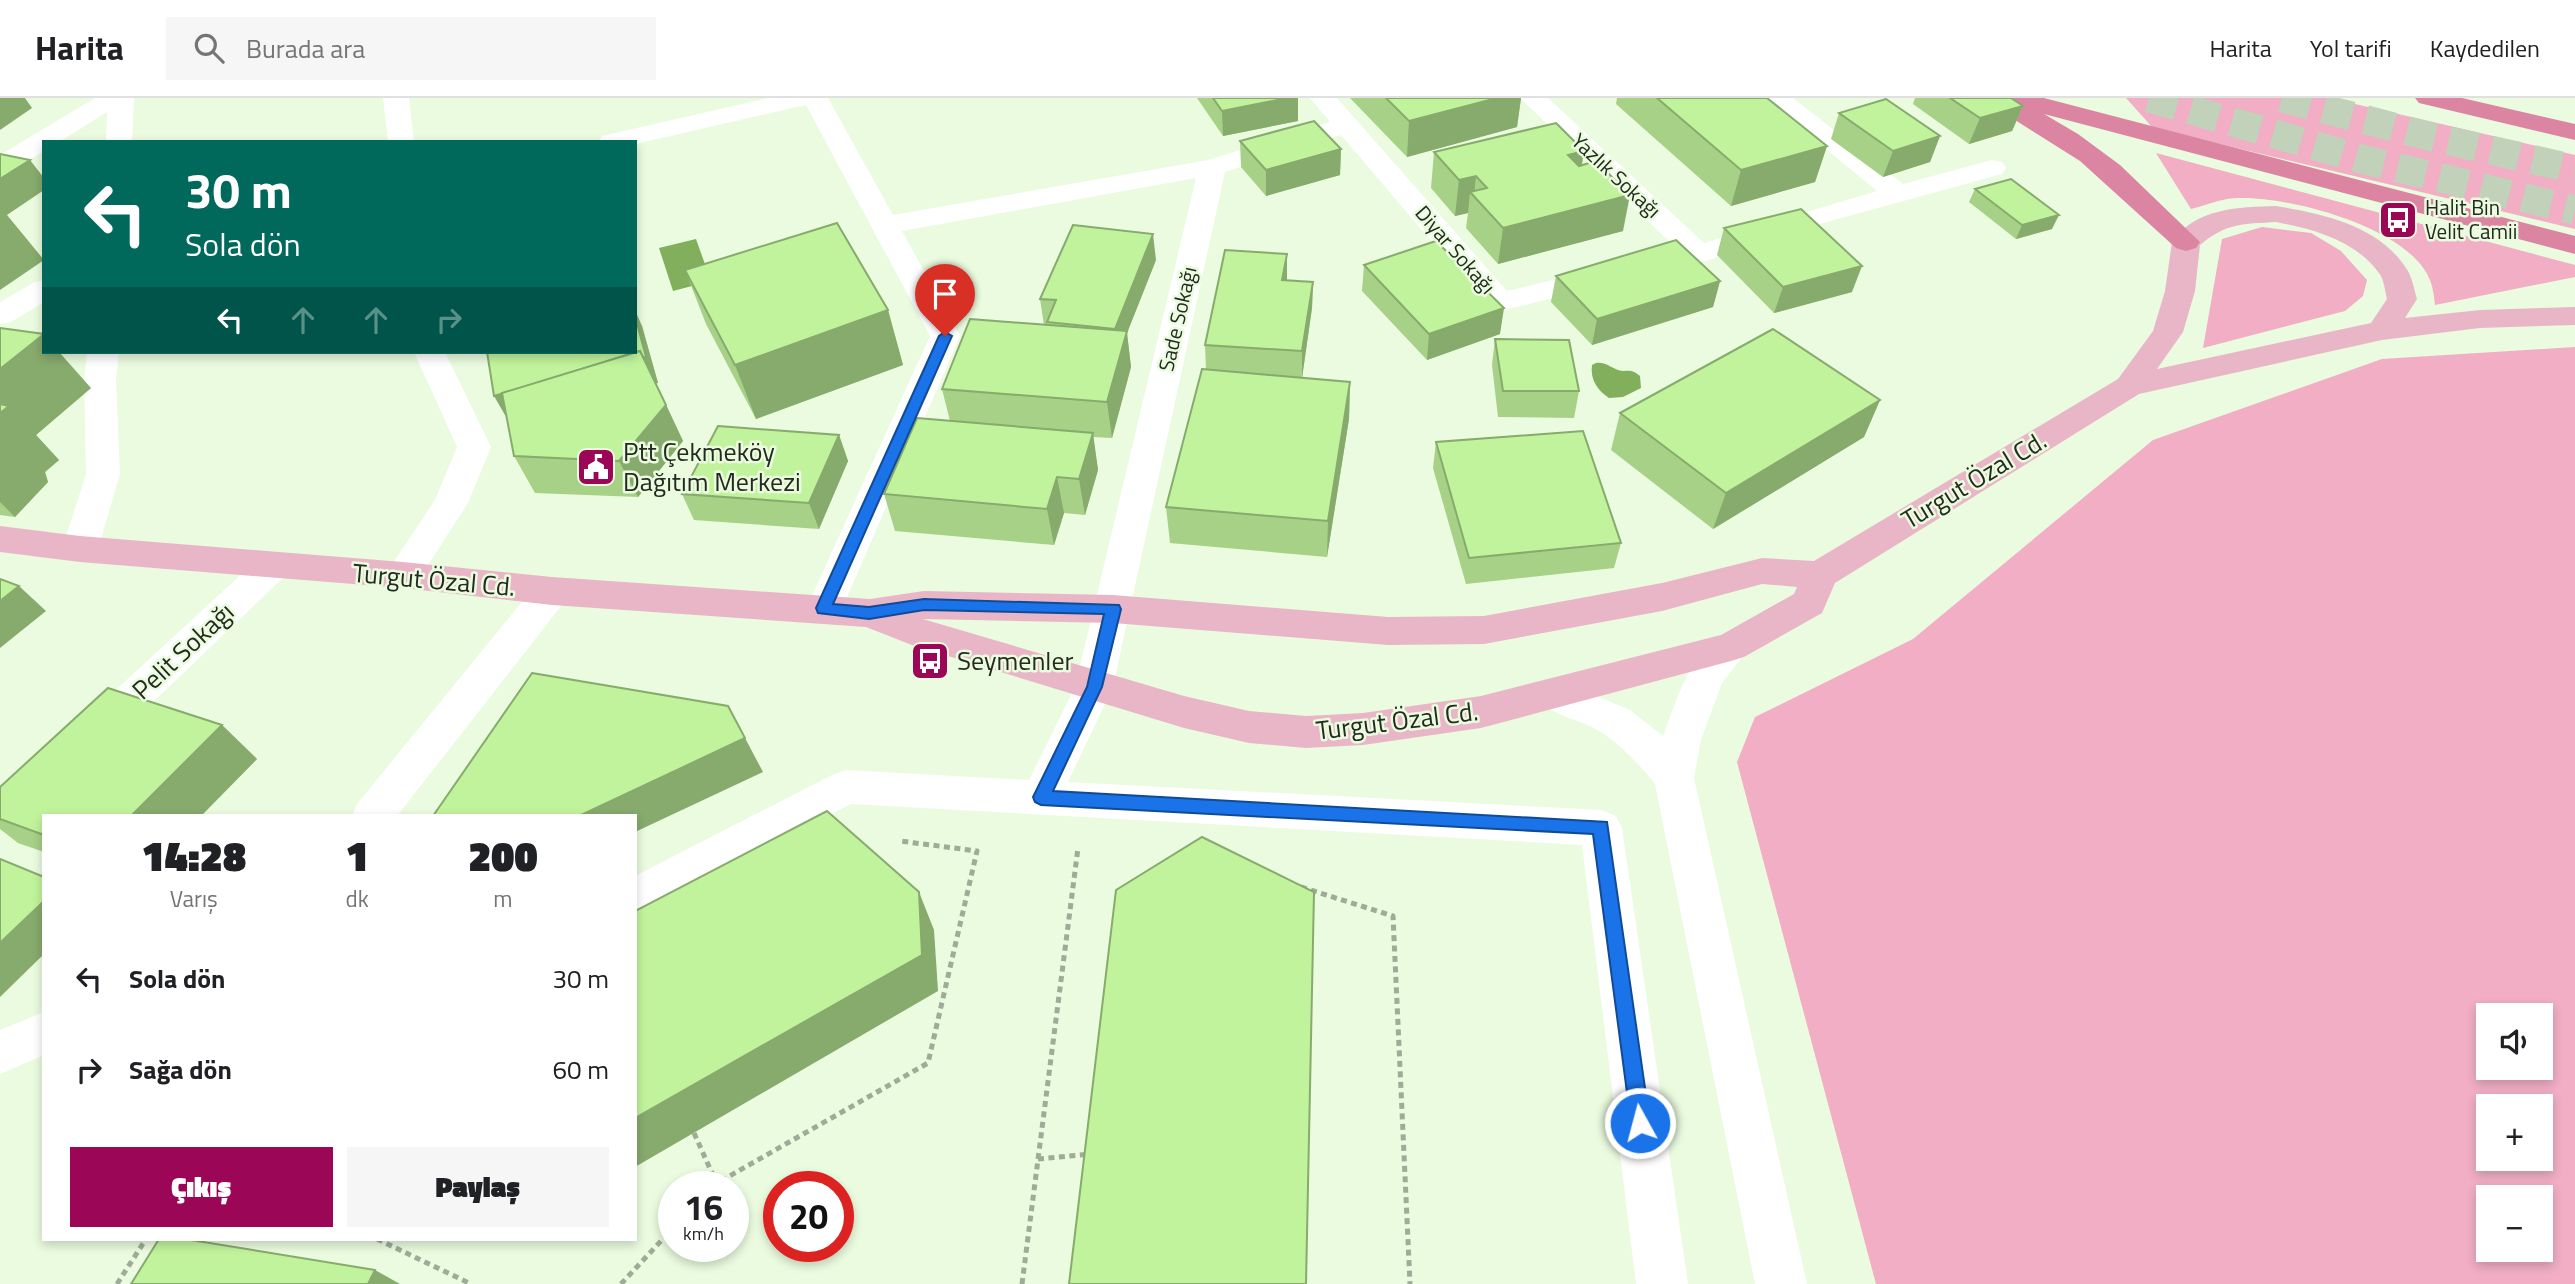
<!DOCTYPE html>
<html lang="tr">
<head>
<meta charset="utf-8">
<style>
  body { margin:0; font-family:"Titillium Web",sans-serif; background:#f6f6f6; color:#202124; height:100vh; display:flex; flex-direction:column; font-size:26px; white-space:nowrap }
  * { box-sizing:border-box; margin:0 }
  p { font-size:23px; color:#757577 }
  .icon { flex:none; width:38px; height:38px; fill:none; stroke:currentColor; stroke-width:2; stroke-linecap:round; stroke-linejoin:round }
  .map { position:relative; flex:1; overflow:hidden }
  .side { position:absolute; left:42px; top:716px; width:595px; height:427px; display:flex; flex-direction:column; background:#fff; border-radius:0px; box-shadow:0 4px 10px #0003 }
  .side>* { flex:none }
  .top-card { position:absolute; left:42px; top:42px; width:595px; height:214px; border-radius:0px; box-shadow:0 4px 10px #0003; background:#00695c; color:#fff; overflow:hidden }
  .fabs { position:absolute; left:2476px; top:905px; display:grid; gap:14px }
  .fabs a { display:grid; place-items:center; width:77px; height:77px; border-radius:0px; background:#fff; box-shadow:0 4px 10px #0003; font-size:35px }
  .speed { position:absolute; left:658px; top:1073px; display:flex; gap:14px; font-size:35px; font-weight:700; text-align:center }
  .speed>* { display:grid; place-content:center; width:91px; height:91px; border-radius:50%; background:#fff; box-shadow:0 4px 10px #0003; line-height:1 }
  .speed small { font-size:18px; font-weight:400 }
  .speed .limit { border:10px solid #d22; background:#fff; color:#111 }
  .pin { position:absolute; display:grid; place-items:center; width:60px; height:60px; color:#fff; margin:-72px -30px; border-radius:50% 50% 50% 0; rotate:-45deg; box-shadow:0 0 7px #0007 }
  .pin .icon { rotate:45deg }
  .me { position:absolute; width:77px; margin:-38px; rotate:353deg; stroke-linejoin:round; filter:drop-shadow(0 0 5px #0008) }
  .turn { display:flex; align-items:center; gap:24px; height:147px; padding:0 28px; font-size:32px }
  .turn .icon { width:91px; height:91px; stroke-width:2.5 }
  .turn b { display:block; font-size:49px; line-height:60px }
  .lanes { display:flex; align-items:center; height:66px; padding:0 28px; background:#0003; justify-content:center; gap:35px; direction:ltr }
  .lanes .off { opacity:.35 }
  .eta { display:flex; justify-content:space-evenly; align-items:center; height:119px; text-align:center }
  .eta b { font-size:42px; font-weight:800; line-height:49px }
  .primary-button { display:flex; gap:14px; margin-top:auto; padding:14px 28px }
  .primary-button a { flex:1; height:80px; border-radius:0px; background:#9b0756; color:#fff; font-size:28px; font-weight:800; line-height:80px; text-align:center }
  .primary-button a+a { background:#f6f6f6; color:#202124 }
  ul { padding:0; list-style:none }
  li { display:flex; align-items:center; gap:21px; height:91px; padding:0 28px }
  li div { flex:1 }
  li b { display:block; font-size:26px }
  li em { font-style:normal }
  header { display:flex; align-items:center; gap:42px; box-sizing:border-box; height:98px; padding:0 35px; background:#fff; border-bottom:2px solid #e0e0e0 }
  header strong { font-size:33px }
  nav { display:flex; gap:38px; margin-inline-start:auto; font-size:24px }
  .search { width:490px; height:63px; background:#f6f6f6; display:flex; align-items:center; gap:18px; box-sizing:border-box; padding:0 24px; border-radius:0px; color:#757577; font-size:26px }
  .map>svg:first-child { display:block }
  .green { fill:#f1aec4; fill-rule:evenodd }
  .water { fill:#81af5c }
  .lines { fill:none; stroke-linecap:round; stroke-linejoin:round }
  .highway-tunnel { stroke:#c2d1b9; stroke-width:29; stroke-dasharray:29 14; stroke-linecap:butt }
  .path { stroke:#9eab96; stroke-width:5; stroke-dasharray:6 4.5; stroke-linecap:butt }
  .minor { fill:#fff; fill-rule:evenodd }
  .major { fill:#e9b6c8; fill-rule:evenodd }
  .highway { fill:#db85a3; fill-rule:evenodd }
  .wall { fill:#a6d186 }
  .shaded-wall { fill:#87aa6d }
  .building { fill:#c1f39c; stroke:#87aa6d; stroke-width:2 }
  .route { fill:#1a73e8; stroke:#114b97; stroke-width:2 }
  .labels { text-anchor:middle; stroke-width:5; stroke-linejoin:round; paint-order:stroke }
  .far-street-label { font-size:21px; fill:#242a20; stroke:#eafbdf }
  .far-poi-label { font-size:21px; fill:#242a20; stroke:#eafbdf; text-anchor:start }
  .poi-label { font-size:26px; fill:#242a20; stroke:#eafbdf; text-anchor:start }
  .street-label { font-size:26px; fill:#242a20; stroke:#eafbdf }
</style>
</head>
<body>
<header>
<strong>Harita</strong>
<div class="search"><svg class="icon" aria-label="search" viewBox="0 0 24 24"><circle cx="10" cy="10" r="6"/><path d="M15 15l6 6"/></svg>Burada ara</div>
<nav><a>Harita</a><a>Yol tarifi</a><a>Kaydedilen</a></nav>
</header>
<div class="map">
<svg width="2575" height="1186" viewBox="0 0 2575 1186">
  <rect width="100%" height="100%" fill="#eafbdf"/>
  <g class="green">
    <path d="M2126,0H2329L2575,57V131L2153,30Z"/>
    <path d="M2156,55L2575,167V179L2435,207C2434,198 2433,188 2429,180C2407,128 2279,94 2227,101C2215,103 2203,108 2191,111Z"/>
    <path d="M2262,129L2311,135L2341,153L2367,182L2363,198L2345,213L2203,250L2222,141Z"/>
    <path d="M2575,249V1186H1876L1737,664L1755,619L1913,541L2153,342L2382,261ZM2541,917V970H2488V917ZM2541,1008V1060H2488V1008ZM2541,1099V1152H2488V1099Z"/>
  </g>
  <g class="water">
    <path d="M696,141L711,183L673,193L659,150Z"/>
    <path d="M1596,265C1606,264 1609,269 1618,272C1628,275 1629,269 1640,278L1641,290L1623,299L1609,300C1597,292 1590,281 1592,267Z"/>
  </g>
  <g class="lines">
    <g class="highway-tunnel">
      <path d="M2149,0L2365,62L2575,112"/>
      <path d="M2282,0L2432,39L2575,71"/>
    </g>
    <g class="path">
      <path d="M1301,789L1393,818L1410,1186"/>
      <path d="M694,1035L716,1084"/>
      <path d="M1038,1061L1090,1056"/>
      <path d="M712,1088L928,965L977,753L900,743"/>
      <path d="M377,1141L471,1186"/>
      <path d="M117,1186L146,1141"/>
      <path d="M621,1186L674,1129"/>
      <path d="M1022,1186L1078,750"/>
    </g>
    <g class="minor">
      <path d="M95,0H134L132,44H106L107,14L59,44H44V53L10,74L0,76V57Z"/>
      <path d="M383,0H409L414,44H388Z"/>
      <path d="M768,0H828L893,117L1208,62L1330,24L1310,0H1337L1507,193L1678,152L1520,0H1548L1704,145L1877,93L1764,0H1793L1903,86L1992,62L2002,64L2006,70L2002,76L1827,124L1709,162L1500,213L1489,211L1341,37L1225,74L1113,589L1068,684L1601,712L1616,718L1622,730L1688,1186H1636L1582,747L851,706L635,818V778L832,677L846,672L1029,682L1075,589L1196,80L902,133L960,238L842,511L837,521L824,525L811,521L806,511L930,238L806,7L635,46V44H598L602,38Z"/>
      <path d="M44,182V204L11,224L0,226V204L33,185Z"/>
      <path d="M87,254H119L116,282L120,376L98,451L93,460L80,464L67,460L62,451L86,376L84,282Z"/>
      <path d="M414,254H445L491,349L468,405L416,486L403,490L390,486L385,477L435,402L457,349Z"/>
      <path d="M273,455L286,459L291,468L286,477L110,645L96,650L82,645L76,634L82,623L260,459Z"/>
      <path d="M552,479L565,483L570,493L565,503L397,718H352L357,706L539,483Z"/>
      <path d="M1731,535L1744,539L1750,549L1722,585L1701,642L1694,680L1807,1186H1755L1655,686C1640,667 1624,650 1604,636C1583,620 1546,619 1534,595L1539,584L1553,580L1630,612L1663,638C1677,603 1690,548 1731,535Z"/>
      <path d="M44,914V957L0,976V932Z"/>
    </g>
    <path class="major" d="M2276,108C2323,116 2378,127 2406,170C2412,178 2414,191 2417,201L2405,220L2480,212L2575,209V227L2480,230L2382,242L2139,296L1835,485L1822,515L1744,559L1731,563L1481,630L1363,647L1306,650L1249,645L1184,630L912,547L866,529L552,507L403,490L80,464L0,454V428L80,438L403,464L552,479L870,501L924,493L1113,497L1388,519L1484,518L1662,485L1762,460L1814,463L2118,281L2153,233L2165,193L2172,144C2195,110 2239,109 2276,108ZM2276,124C2313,131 2355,142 2379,175C2384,181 2385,193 2387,201L2371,225L2157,271L2183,234L2195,193L2200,147C2226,125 2243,126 2276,124ZM1762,486L1797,489L1794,496L1721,537L1481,598L1363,615L1306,618L1249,613L1184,598L923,521L1113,525L1388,547L1484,546L1662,513Z"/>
    <g class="highway">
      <path d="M2003,0H2044L2575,138V156L2044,16L2078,36L2120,67L2200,144L2196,150L2186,153L2176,150L2080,63L2015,22L2011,16L2020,9L2007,5Z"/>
      <path d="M2415,0H2462L2575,26V42L2419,5Z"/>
    </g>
  </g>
  <g class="wall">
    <path d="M1197,0H1298V23L1223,38Z"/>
    <path d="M1350,0H1521L1517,29L1407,59Z"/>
    <path d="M1617,0H1767L1827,48L1815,84L1731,108L1616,6Z"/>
    <path d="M1915,0H2011L2023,8L2012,33L1969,46L1913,6Z"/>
    <path d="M1839,15L1940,38L1930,64L1883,79L1831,41Z"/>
    <path d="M1240,43L1341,51L1340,77L1266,98L1241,69Z"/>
    <path d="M1584,53L1582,67L1623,133L1498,166L1466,130L1468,115L1455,118L1431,90L1434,54Z"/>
    <path d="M1975,91L2052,131L2016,141L1969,104Z"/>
    <path d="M1724,130L1852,194L1774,215L1717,157Z"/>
    <path d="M1287,156V182L1313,184L1312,210L1302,280L1350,284L1349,321L1327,459L1170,445L1166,409L1206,272L1205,247Z"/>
    <path d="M1156,162L1127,235L1131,269L1112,340L1093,339L1098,372L1085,417L1064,415L1054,447L895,433L884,396L950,323L942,291L1044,227L1040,201Z"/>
    <path d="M1364,167L1500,236L1427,262L1362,193Z"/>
    <path d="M685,172L888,212L903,267L756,321L706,226Z"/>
    <path d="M1556,178L1720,183L1713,209L1592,247L1551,204Z"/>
    <path d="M642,228L658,285H656L683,343L638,399L535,395L514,358Z"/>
    <path d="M0,230L91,290L36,337L59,362L45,374L48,384L15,419L0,417Z"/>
    <path d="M1495,241L1579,293L1574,320L1498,319L1492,267Z"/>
    <path d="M1880,302L1864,339L1713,431L1611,352L1620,315Z"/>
    <path d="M839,337L848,363L819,431L694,422L682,396Z"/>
    <path d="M1436,344L1621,445L1614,470L1466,486L1433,370Z"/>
    <path d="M222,627L257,661L201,718H44V754L18,745L0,731V689Z"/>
  </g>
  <g class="shaded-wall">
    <path d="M0,0H25L32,10L0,32Z"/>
    <path d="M1287,0H1298V23L1223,38L1222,13Z"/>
    <path d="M1497,0H1521L1517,29L1407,59L1409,23Z"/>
    <path d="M2023,8L2012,33L1969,46L1980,20Z"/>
    <path d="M1940,38L1930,64L1883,79L1893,53Z"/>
    <path d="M1827,48L1815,84L1731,108L1741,72Z"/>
    <path d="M1341,51L1340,77L1266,98V72Z"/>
    <path d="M1584,53L1578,89L1568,57Z"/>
    <path d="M30,62L44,80V92L7,117L44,162L0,192V81Z"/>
    <path d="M1476,78L1474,98L1470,94L1468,115L1455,118L1459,82Z"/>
    <path d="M1630,97L1623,133L1498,166L1503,130Z"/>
    <path d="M2059,117L2052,131L2016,141L2022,127Z"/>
    <path d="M1153,136L1156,162L1127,235L1131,269L1112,340L1107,304L1115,231Z"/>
    <path d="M1287,156V182H1282Z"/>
    <path d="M1862,168L1852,194L1774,215L1783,189Z"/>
    <path d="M1720,183L1713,209L1592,247L1597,221Z"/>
    <path d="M1313,184L1312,210L1302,280V253Z"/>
    <path d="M1504,210L1500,236L1427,262L1429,236Z"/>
    <path d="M635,212L642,228L658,285L509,324L494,298L635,218Z"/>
    <path d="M888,212L903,267L756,321L735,267Z"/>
    <path d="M44,236V254H59L91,290L36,337L59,362L45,374L48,384L15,419L0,404V271Z"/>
    <path d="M1350,284L1349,321L1327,459L1328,423Z"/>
    <path d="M1880,302L1864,339L1713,431L1726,395Z"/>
    <path d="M666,307L683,343L638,399L619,363Z"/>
    <path d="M1093,335L1098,372L1085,417L1079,381Z"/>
    <path d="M839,337L848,363L819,431L809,405Z"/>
    <path d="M1057,379L1064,415L1054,447L1047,411Z"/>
    <path d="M19,488L46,513L0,550V503Z"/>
    <path d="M222,627L257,661L201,718H131Z"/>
    <path d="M745,640L763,674L635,734V718H579Z"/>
    <path d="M919,794L934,832L938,893L635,1069V1020Z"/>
    <path d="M44,803V856L0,899V845Z"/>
    <path d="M375,1172L400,1186H368Z"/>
  </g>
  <g class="building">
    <path d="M1213,0H1287L1222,13Z"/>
    <path d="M1386,0H1497L1409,23Z"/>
    <path d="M1657,0H1767L1827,48L1741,72Z"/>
    <path d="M1950,0H2011L2023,8L1980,20Z"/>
    <path d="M1886,1L1940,38L1893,53L1839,15Z"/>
    <path d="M1314,23L1341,51L1266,72L1240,43Z"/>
    <path d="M1556,25L1584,53L1568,57L1579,68L1596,63L1630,97L1503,130L1470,94L1487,90L1476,78L1459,82L1434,54Z"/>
    <path d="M0,56L30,62L0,81Z"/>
    <path d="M2011,81L2059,117L2022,127L1975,91Z"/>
    <path d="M1801,111L1862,168L1783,189L1724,130Z"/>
    <path d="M837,125L888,212L735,267L685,172Z"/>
    <path d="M1073,127L1153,136L1115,231L1047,224L1056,202L1040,201Z"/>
    <path d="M1676,142L1720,183L1597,221L1556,178Z"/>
    <path d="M1436,143L1504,210L1429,236L1364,167Z"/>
    <path d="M1225,152L1287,156L1282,182L1313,184L1302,253L1205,247Z"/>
    <path d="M635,218L646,259H643L640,253L494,298L487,254H635Z"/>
    <path d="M970,221L1127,233L1107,304L942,291Z"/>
    <path d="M0,230L44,236L0,271Z"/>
    <path d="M1773,231L1880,302L1726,395L1620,315Z"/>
    <path d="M1495,241L1569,242L1579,293H1503Z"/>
    <path d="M640,253L666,307L619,363L514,358L502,295Z"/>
    <path d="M1202,271L1350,284L1328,423L1166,409Z"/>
    <path d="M0,306L9,308L0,315Z"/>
    <path d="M917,320L1093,335L1079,381L1057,379L1047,411L884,396Z"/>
    <path d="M718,328L839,337L809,405L682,396Z"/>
    <path d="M1583,333L1621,445L1469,460L1436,344Z"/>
    <path d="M0,481L19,488L0,503Z"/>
    <path d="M532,575L728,608L745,640L579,718H433Z"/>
    <path d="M108,590L222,627L131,718H44V737L0,721V689Z"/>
    <path d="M827,713L919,794L922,857L635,1020V813Z"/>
    <path d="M1202,739L1314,794L1306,1186H1069L1116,792Z"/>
    <path d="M0,761L44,779V803L0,845Z"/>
    <path d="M159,1141H185L375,1172L368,1186H131Z"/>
  </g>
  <path class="route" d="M945,234L952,238L833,506L869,509L924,501L1119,507L1121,511L1102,589L1053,693L1607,724L1650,1025L1647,1032L1640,1035L1633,1032L1631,1025L1593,736L1041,707L1035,704L1033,699L1087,589L1104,516L924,512L869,521L818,515L816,510L939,238Z"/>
  <defs>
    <symbol id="bus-square" viewBox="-11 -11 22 22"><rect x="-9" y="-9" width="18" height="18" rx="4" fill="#9b0756" stroke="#eafbdf"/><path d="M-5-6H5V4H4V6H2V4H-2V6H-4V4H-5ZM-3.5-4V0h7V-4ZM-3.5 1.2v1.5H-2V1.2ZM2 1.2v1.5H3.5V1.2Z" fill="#fff"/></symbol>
    <symbol id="civic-square" viewBox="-11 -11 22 22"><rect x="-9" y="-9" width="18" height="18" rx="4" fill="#9b0756" stroke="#eafbdf"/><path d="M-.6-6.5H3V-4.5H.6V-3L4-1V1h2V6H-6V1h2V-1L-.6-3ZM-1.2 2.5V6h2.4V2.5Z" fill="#fff"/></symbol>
  </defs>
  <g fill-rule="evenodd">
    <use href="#bus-square" x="2376" y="100" width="44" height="44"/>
    <use href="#civic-square" x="574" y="347" width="44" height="44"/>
    <use href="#bus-square" x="908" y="541" width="44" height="44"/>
  </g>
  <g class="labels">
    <g class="far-street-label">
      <text transform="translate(1616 78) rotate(43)" y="7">Yazlık Sokağı</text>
      <text transform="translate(1455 152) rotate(49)" y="7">Diyar Sokağı</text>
      <text transform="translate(1178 221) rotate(-77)" y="7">Sade Sokağı</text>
    </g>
    <g class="far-poi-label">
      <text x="2425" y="117">Halit Bin<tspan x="2425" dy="24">Velit Camii</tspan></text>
    </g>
    <g class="poi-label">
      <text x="623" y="363">Ptt Çekmeköy<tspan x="623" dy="30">Dağıtım Merkezi</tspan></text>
      <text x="957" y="572">Seymenler</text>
    </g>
    <g class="street-label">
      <text transform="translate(1974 382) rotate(-31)" y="9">Turgut Özal Cd.</text>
      <text transform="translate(434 482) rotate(5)" y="9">Turgut Özal Cd.</text>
      <text transform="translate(183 553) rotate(-43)" y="9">Pelit Sokağı</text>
      <text transform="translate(1397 623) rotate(-7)" y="9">Turgut Özal Cd.</text>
    </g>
  </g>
</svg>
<div class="fabs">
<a><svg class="icon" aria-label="sound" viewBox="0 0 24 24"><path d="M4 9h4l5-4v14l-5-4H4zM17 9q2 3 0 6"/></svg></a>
<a>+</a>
<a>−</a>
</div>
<div class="speed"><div>16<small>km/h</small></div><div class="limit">20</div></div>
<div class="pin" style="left:945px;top:238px;background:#d93025"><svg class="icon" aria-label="arrive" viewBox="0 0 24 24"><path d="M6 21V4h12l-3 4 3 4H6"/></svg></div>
<svg class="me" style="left:1640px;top:1025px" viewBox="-20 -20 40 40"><circle r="17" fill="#1a73e8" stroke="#fff" stroke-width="3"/><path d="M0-11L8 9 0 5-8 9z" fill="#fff"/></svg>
<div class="top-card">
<div class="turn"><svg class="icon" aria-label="left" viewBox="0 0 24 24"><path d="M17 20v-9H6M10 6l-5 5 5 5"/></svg><div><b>30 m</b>Sola dön</div></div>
<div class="lanes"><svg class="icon" aria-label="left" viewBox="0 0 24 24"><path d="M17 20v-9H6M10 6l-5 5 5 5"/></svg><svg class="icon off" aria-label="ahead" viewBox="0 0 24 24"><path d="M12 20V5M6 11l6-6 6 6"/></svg><svg class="icon off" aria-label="ahead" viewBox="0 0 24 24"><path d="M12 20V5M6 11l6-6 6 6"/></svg><svg class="icon off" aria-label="right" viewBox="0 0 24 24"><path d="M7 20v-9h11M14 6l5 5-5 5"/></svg></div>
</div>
<section class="side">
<div class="eta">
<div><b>14:28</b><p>Varış</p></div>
<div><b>1</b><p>dk</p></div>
<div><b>200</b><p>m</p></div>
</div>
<ul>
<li><svg class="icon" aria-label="left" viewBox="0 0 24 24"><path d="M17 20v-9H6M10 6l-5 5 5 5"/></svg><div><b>Sola dön</b></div><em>30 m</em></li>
<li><svg class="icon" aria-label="right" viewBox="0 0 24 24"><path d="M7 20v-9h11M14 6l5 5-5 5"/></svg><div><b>Sağa dön</b></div><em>60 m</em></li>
</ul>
<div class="primary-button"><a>Çıkış</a><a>Paylaş</a></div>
</section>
</div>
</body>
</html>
